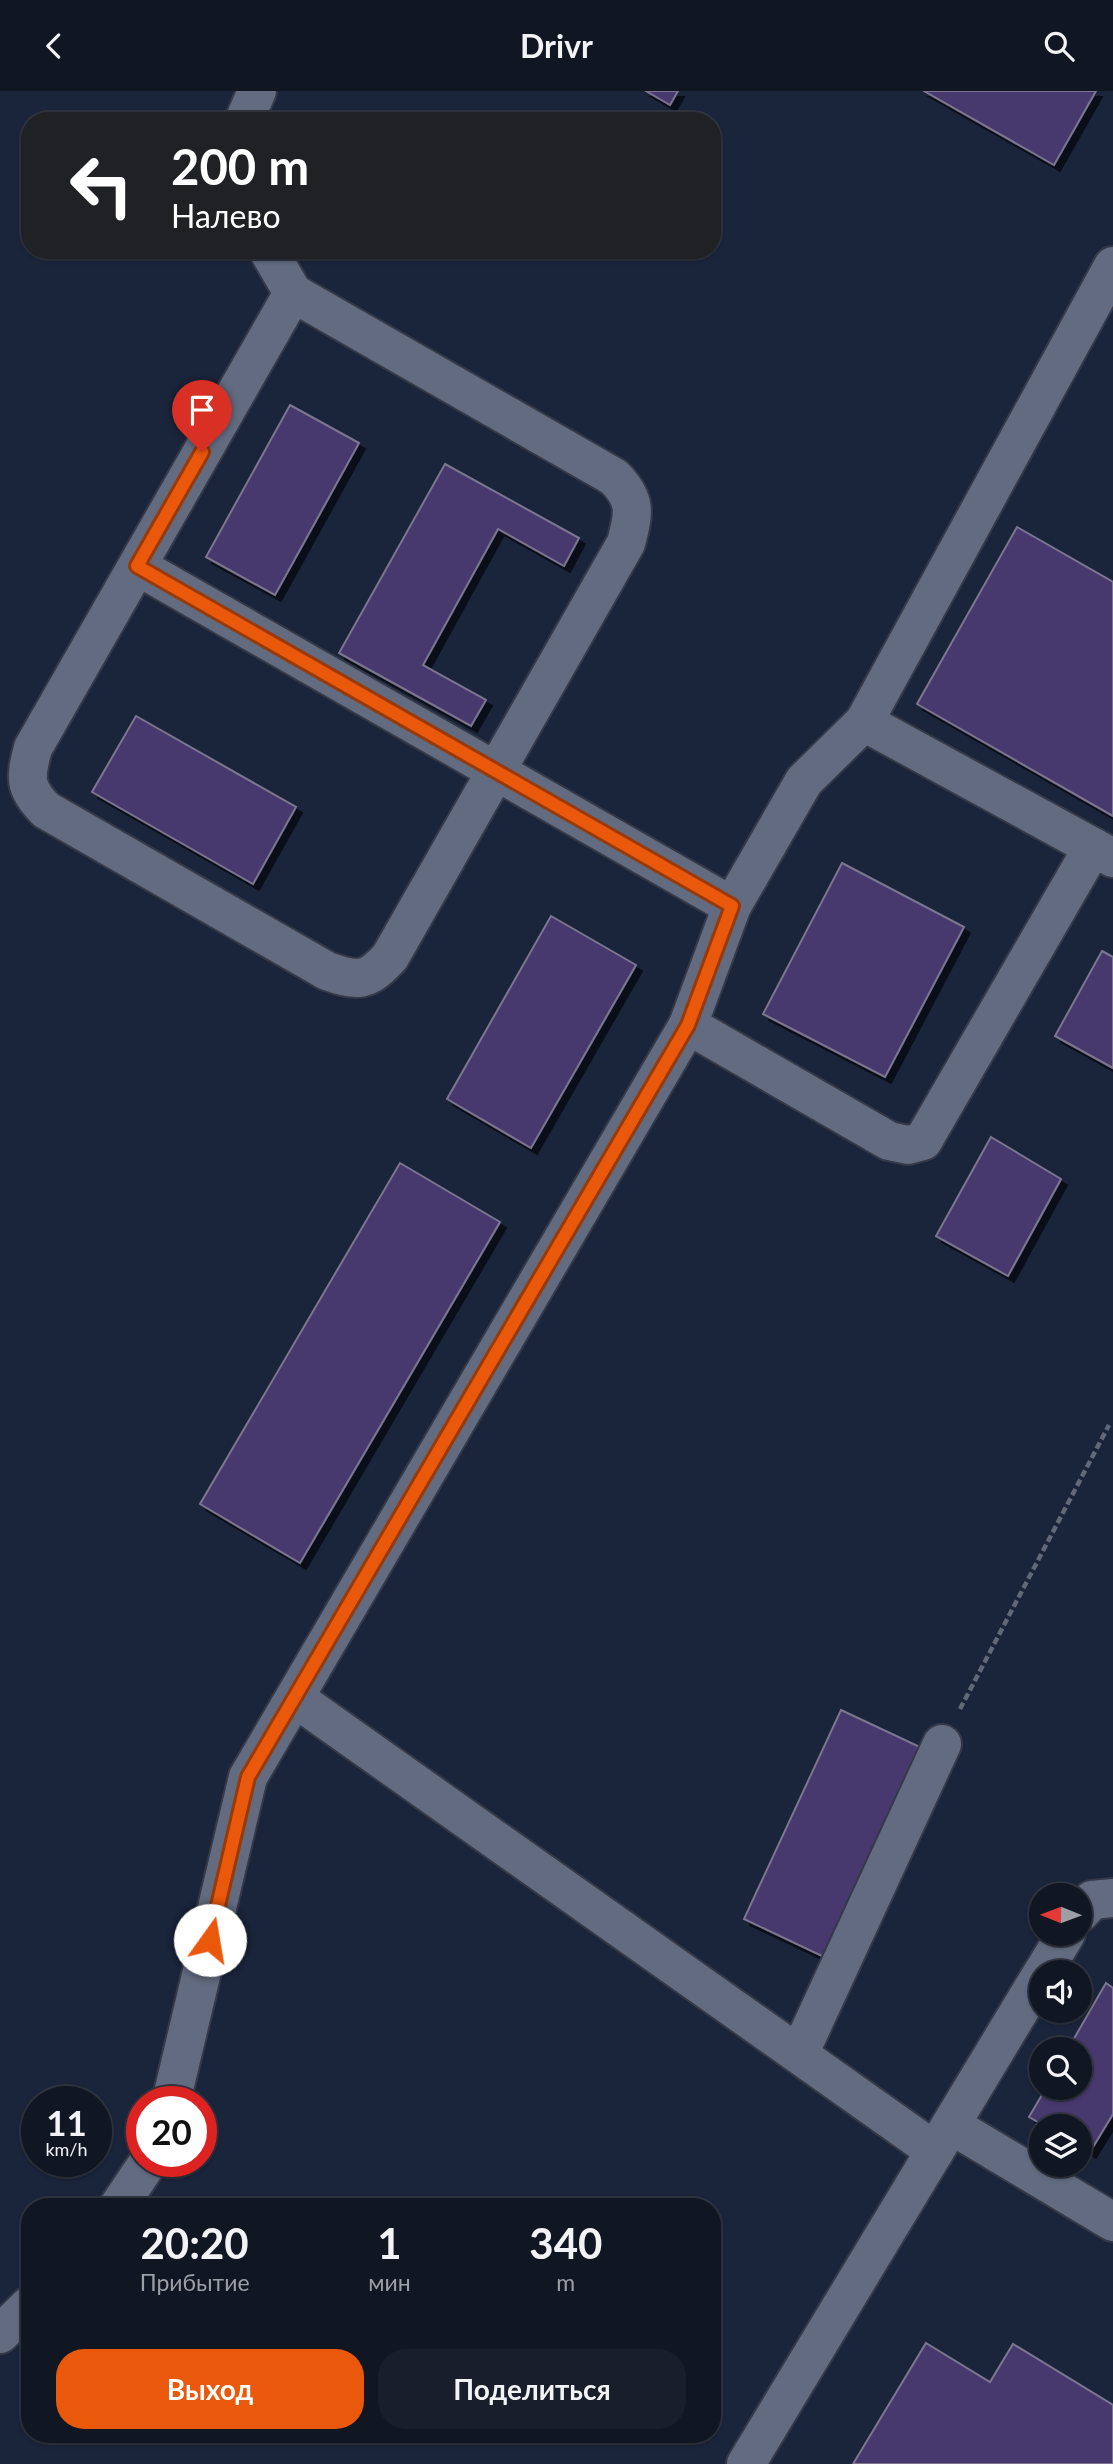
<!DOCTYPE html>
<html lang="ru">
<head>
<meta charset="utf-8">
<style>
  body { margin:0; font-family:Lato,sans-serif; background:#191f2a; color:#f1f3f6; height:100vh; display:flex; flex-direction:column; font-size:26px; white-space:nowrap }
  * { box-sizing:border-box; margin:0 }
  p { font-size:23px; color:#9c9fa5 }
  .icon { flex:none; width:38px; height:38px; fill:none; stroke:currentColor; stroke-width:2; stroke-linecap:round; stroke-linejoin:round }
  .map { position:relative; flex:1; overflow:hidden }
  .details { position:absolute; left:21px; top:2107px; width:700px; height:245px; display:flex; flex-direction:column; background:#101622; border-radius:28px; box-shadow:0 2px 5px #0004,0 0 0 2px #303540 }
  .details>* { flex:none }
  .hud { position:absolute; left:21px; top:21px; width:700px; height:147px; border-radius:28px; box-shadow:0 2px 5px #0004,0 0 0 2px #303540; background:#202124; color:#fff; overflow:hidden }
  .needle { width:46px; rotate:271deg }
  .tools { position:absolute; left:1029px; top:1792px; display:grid; gap:14px }
  .tools a { display:grid; place-items:center; width:63px; height:63px; border-radius:50%; background:#101622; box-shadow:0 2px 5px #0004,0 0 0 2px #303540; font-size:35px }
  .speed { position:absolute; left:21px; top:1995px; display:flex; gap:14px; font-size:35px; font-weight:700; text-align:center }
  .speed>* { display:grid; place-content:center; width:91px; height:91px; border-radius:50%; background:#101622; box-shadow:0 2px 5px #0004,0 0 0 2px #303540; line-height:1 }
  .speed small { font-size:18px; font-weight:400 }
  .speed .limit { border:10px solid #d22; background:#fff; color:#111 }
  .pin { position:absolute; display:grid; place-items:center; width:60px; height:60px; color:#fff; margin:-72px -30px; border-radius:50% 50% 50% 0; rotate:-45deg; box-shadow:0 0 7px #0007 }
  .pin .icon { rotate:45deg }
  .me { position:absolute; width:77px; margin:-38px; rotate:13deg; stroke-linejoin:round; filter:drop-shadow(0 0 5px #0008) }
  .turn { display:flex; align-items:center; gap:24px; height:147px; padding:0 35px; font-size:32px }
  .turn .icon { width:91px; height:91px; stroke-width:2.5 }
  .turn b { display:block; font-size:49px; line-height:60px }
  .eta { display:flex; justify-content:space-evenly; align-items:center; height:119px; text-align:center }
  .eta b { font-size:42px; font-weight:700; line-height:49px }
  .cta { display:flex; gap:14px; margin-top:auto; padding:14px 35px }
  .cta a { flex:1; height:80px; border-radius:28px; background:#ea580c; color:#fff; font-size:28px; font-weight:700; line-height:80px; text-align:center }
  .cta a+a { background:#191f2a; color:#f1f3f6 }
  header { display:flex; justify-content:space-between; align-items:center; height:91px; padding:0 35px; background:#101622; font-size:32px; font-weight:700 }
  .map>svg:first-child { display:block }
  .built { fill:#1a243b; fill-rule:evenodd }
  .building { fill:#46376e; stroke:#7b778e; stroke-width:2; filter:url(#shadow) }
  .lines { fill:none; stroke-linecap:round; stroke-linejoin:round }
  .minor-casing { stroke:#353948; stroke-width:42 }
  .path { stroke:#626878; stroke-width:4.5; stroke-dasharray:7 3.5; stroke-linecap:butt }
  .minor { stroke:#626b80; stroke-width:38 }
  .route-casing { stroke:#983908; stroke-width:18 }
  .route { stroke:#ea580c; stroke-width:12 }
</style>
</head>
<body>
<header><svg class="icon" aria-label="back" viewBox="0 0 24 24"><path d="M15 5l-7 7 7 7"/></svg>Drivr<svg class="icon" aria-label="search" viewBox="0 0 24 24"><circle cx="10" cy="10" r="6"/><path d="M15 15l6 6"/></svg></header>
<div class="map">
<svg width="1113" height="2373" viewBox="0 0 1113 2373">
  <defs>
    <filter id="shadow"><feDropShadow dx="6" dy="6" stdDeviation="0" flood-color="#0009"/></filter>
  </defs>
  <rect width="100%" height="100%" fill="#161d2e"/>
  <path class="built" d="M0,0H1113V2373H0ZM30,30H712V159H30ZM1041,1804H1080V1843H1041ZM1041,1881H1080V1920H1041ZM1041,1958H1080V1997H1041ZM37,2011H96V2070H37ZM142,2011H201V2070H142ZM1041,2035H1080V2074H1041ZM30,2116H712V2343H30Z"/>
  <g class="building">
    <path d="M646,0H678L670,14Z"/>
    <path d="M924,0H1096L1054,74Z"/>
    <path d="M290,314L359,352L275,504L206,466Z"/>
    <path d="M445,373L579,447L564,475L498,438L423,574L486,609L471,635L339,562Z"/>
    <path d="M1017,436L1113,491V725L917,613Z"/>
    <path d="M136,625L296,716L253,793L92,701Z"/>
    <path d="M842,772L964,836L885,986L763,923Z"/>
    <path d="M551,825L636,874L531,1057L447,1008Z"/>
    <path d="M1102,860L1113,866V977L1055,945Z"/>
    <path d="M991,1046L1061,1088L1008,1185L936,1145Z"/>
    <path d="M400,1072L500,1131L300,1472L200,1413Z"/>
    <path d="M841,1619L922,1657L824,1866L744,1828Z"/>
    <path d="M1106,1892L1113,1897V2023L1090,2061L1080,2055V2035H1045L1029,2026L1046,1997H1080V1958H1068Z"/>
    <path d="M926,2252L990,2291L1013,2253L1113,2314V2373H853Z"/>
  </g>
  <g class="lines">
    <defs>
      <g id="minor">
        <path d="M244,30L257,0"/>
        <path d="M268,159L293,202"/>
        <path d="M137,475L33,657C25,687 24,697 46,719L327,880C358,891 367,891 390,866L626,452C634,422 637,409 614,386L293,202L137,475L732,815"/>
        <path d="M864,631L1113,767"/>
        <path d="M688,934L889,1050L908,1054L923,1050L1093,756"/>
        <path d="M295,1607L935,2060"/>
        <path d="M1080,1822L1092,1809L1113,1807"/>
        <path d="M1043,1881L1066,1843"/>
        <path d="M799,1963L942,1653"/>
        <path d="M171,2011L248,1686L688,934L732,815L804,690L864,631L1113,175"/>
        <path d="M951,2034L1113,2131"/>
        <path d="M118,2116L149,2070"/>
        <path d="M0,2243L30,2214"/>
        <path d="M746,2373L1041,1884"/>
      </g>
    </defs>
    <use href="#minor" class="minor-casing"/>
    <path class="path" d="M960,1618L1109,1334"/>
    <use href="#minor" class="minor"/>
  </g>
  <g class="lines">
    <defs>
      <path id="route" d="M202,361L137,475L732,815L688,934L248,1686L210,1849"/>
    </defs>
    <use href="#route" class="route-casing"/>
    <use href="#route" class="route"/>
  </g>
</svg>
<div class="tools">
<a><svg class="needle" viewBox="-14 -14 28 28"><path d="M0-13l5 13h-10z" fill="#e53935"/><path d="M0 13l5-13h-10z" fill="#9c9fa5"/></svg></a>
<a><svg class="icon" aria-label="sound" viewBox="0 0 24 24"><path d="M4 9h4l5-4v14l-5-4H4zM17 9q2 3 0 6"/></svg></a>
<a><svg class="icon" aria-label="search" viewBox="0 0 24 24"><circle cx="10" cy="10" r="6"/><path d="M15 15l6 6"/></svg></a>
<a><svg class="icon" aria-label="layers" viewBox="0 0 24 24"><path d="M12 4l9 5-9 5-9-5zM3 14l9 5 9-5"/></svg></a>
</div>
<div class="speed"><div>11<small>km/h</small></div><div class="limit">20</div></div>
<div class="pin" style="left:202px;top:361px;background:#d93025"><svg class="icon" aria-label="arrive" viewBox="0 0 24 24"><path d="M6 21V4h12l-3 4 3 4H6"/></svg></div>
<svg class="me" style="left:210px;top:1849px" viewBox="-20 -20 40 40"><circle r="19" fill="#fff"/><path d="M0-13L10 11 0 6-10 11z" fill="#ea580c"/></svg>
<div class="hud">
<div class="turn"><svg class="icon" aria-label="left" viewBox="0 0 24 24"><path d="M17 20v-9H6M10 6l-5 5 5 5"/></svg><div><b>200 m</b>Налево</div></div>
</div>
<section class="details">
<div class="eta">
<div><b>20:20</b><p>Прибытие</p></div>
<div><b>1</b><p>мин</p></div>
<div><b>340</b><p>m</p></div>
</div>
<div class="cta"><a>Выход</a><a>Поделиться</a></div>
</section>
</div>
</body>
</html>
